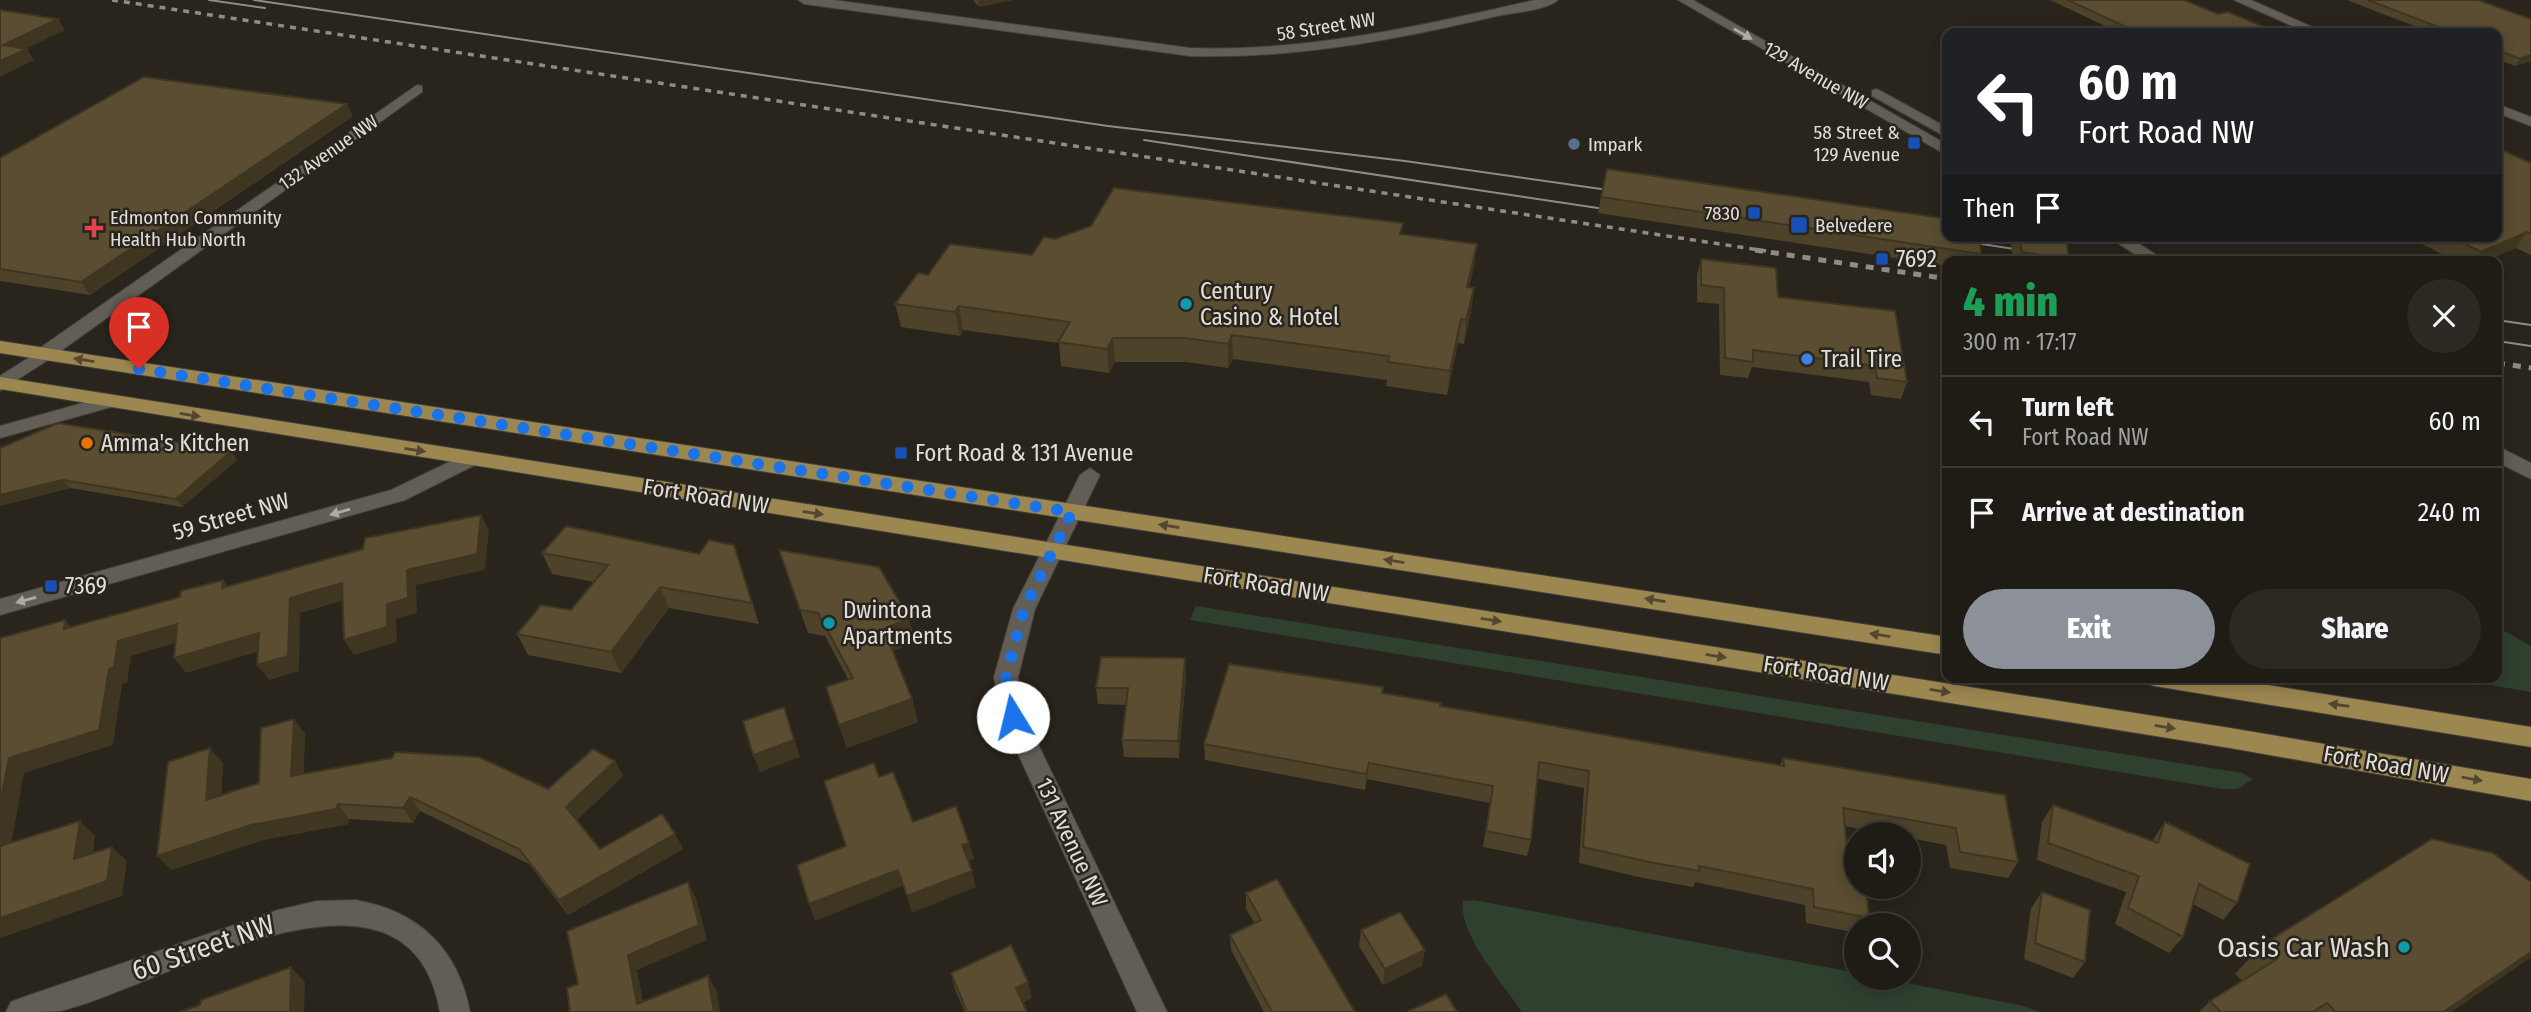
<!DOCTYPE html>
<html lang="en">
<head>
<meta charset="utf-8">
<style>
  body { margin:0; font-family:"Fira Sans Condensed",sans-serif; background:#2c2923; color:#f1f3f6; height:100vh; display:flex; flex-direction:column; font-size:26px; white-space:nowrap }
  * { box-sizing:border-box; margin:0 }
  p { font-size:23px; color:#a1a1a1 }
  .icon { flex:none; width:38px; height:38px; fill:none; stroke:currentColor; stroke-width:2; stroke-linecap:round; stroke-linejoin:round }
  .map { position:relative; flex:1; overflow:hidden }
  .drawer { position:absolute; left:1942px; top:256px; width:560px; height:427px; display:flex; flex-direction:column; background:#1f1c16; border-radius:14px; box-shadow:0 4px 18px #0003,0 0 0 2px #3c3a35 }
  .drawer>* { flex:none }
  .guide { position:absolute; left:1942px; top:28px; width:560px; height:214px; border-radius:14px; box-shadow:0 4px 18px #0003,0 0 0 2px #3c3a35; background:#202124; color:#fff; overflow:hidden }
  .tools { position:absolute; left:1844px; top:822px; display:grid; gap:14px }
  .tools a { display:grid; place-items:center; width:77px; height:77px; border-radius:50%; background:#1f1c16; box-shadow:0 4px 18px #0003,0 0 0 2px #3c3a35; font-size:35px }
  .pin { position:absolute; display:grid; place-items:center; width:60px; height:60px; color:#fff; margin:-72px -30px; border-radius:50% 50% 50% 0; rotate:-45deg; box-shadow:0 0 7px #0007 }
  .pin .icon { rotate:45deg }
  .me { position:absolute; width:77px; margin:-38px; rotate:351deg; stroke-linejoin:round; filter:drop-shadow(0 0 5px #0008) }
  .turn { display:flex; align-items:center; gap:24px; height:147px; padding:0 21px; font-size:32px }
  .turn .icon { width:91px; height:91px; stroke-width:2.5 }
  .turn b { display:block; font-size:49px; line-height:60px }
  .then { display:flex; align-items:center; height:66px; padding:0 21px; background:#0003; gap:14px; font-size:26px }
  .round { display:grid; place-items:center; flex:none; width:74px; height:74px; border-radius:37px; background:#2c2923 }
  .head { display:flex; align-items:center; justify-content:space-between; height:119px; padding:0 21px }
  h1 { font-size:42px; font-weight:800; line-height:52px; color:#1e9e55 }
  .cta { display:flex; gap:14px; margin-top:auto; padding:14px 21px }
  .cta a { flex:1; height:80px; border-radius:42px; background:#8c9099; color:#fff; font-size:28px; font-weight:800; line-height:80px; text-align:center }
  .cta a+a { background:#2c2923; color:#f1f3f6 }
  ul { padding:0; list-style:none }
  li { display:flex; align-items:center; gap:21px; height:91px; padding:0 21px; border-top:2px solid #3c3a35 }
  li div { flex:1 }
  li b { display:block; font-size:26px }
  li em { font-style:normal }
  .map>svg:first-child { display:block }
  .green { fill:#2f402f }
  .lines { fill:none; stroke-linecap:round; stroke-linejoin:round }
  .street-casing { stroke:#434039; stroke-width:2 }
  .secondary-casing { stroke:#434039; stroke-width:2 }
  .primary-casing { stroke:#434039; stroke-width:2 }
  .street { fill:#625e55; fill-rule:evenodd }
  .secondary { fill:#625e55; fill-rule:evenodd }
  .primary { fill:#9d8751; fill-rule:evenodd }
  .tram { stroke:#8f8c85; stroke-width:2 }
  .rail-far1 { stroke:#8f8c85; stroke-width:3.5; stroke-dasharray:6 6; stroke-linecap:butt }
  .rail { stroke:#8f8c85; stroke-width:5; stroke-dasharray:8 8; stroke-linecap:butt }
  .wall { fill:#4d422a }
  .shaded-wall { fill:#3f3622 }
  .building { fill:#5a4d31; stroke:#3f3622; stroke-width:2 }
  .oneway { fill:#aeaba4 }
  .oneway2 { fill:#52472f }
  .route { stroke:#1a73e8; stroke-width:12; stroke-dasharray:0 21.6 }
  .transit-dot { fill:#1a4fb4; stroke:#29251d; stroke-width:2.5 }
  .service-dot { fill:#5c6f8a; stroke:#29251d; stroke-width:2.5 }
  .health-dot { fill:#e0444e; stroke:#29251d; stroke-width:2.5 }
  .culture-dot { fill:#0f9aa8; stroke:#29251d; stroke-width:2.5 }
  .shop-dot { fill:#3f7fe0; stroke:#29251d; stroke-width:2.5 }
  .food-dot { fill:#e8710a; stroke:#29251d; stroke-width:2.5 }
  .labels { text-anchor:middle; stroke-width:5; stroke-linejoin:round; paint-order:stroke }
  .far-street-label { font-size:19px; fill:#e0ded9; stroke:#29251d }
  .far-poi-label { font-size:19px; fill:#e0ded9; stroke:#29251d; text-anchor:start }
  .poi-label { font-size:23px; fill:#e0ded9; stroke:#29251d; text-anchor:start }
  .street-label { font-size:23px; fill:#e0ded9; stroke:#29251d }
  .near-street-label { font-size:28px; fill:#e0ded9; stroke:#29251d }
  .near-poi-label { font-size:28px; fill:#e0ded9; stroke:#29251d; text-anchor:end }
</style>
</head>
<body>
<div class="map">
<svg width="2531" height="1012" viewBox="0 0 2531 1012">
  <rect width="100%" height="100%" fill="#29251d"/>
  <g class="green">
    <path d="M1196,606L2242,773L2253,779L2238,789H2223L1190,620Z"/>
    <path d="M2497,627L2531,646V692L2444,677H2497Z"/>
    <path d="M1474,900L1857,973V978H1881L2019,1005L2041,1012H1522C1504,985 1458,934 1463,901Z"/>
  </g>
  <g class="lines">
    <defs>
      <g id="street">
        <path d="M798,0H833L1190,48C1308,52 1420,26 1535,0H1558C1545,11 1514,12 1497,16C1395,40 1295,59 1190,56L804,4Z"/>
        <path d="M2234,0H2251L2326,33H2308Z"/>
        <path d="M417,85L422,86V92L51,358H37L35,354L37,350Z"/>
        <path d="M2497,104L2531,117V126L2497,113Z"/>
        <path d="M470,452L480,459L477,464L405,500L0,615V599L391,490Z"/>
        <path d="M1090,468L1100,475L1035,609L1018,677L1025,717L1167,1012H1137L1001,717L994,677L1013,609L1080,475Z"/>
        <path d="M356,900C419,911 458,949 470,1012H440C409,830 159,988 60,1011C44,1012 23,1012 6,1012L11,1002L21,998L278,910L317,901Z"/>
      </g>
      <g id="secondary">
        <path d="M1678,0H1693L1948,145V156Z"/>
        <path d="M1877,89L1948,128V138L1872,96V90Z"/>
        <path d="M2107,236H2127L2166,261H2145Z"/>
        <path d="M44,348L53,354L51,358L0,391V376Z"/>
        <path d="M108,396L115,398L118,402L115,406L0,438V426Z"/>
        <path d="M2497,446L2531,463V479L2497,462Z"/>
      </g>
      <g id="primary">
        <path d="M0,341L1948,637V655L0,353Z"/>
        <path d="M0,377L2230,728L2531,779V801L2230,748L0,389Z"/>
        <path d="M2142,677H2217L2531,727V747L2154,686L2146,683Z"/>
      </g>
    </defs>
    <use href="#street" class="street-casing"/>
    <use href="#secondary" class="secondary-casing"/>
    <use href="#primary" class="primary-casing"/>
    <use href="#street" class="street"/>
    <use href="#secondary" class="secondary"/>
    <use href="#primary" class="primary"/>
    <g class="tram">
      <path d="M209,0L265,8"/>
      <path d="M254,0L1108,126L1405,161L1622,192"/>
      <path d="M1144,140L1618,211"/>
      <path d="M1962,241L2093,261"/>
      <path d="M2497,320L2531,325"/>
      <path d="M2497,341L2531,346"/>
    </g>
    <path class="rail-far1" d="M112,0L1766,251"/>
    <g class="rail">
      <path d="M1755,250L1948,279"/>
      <path d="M2497,363L2531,368"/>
    </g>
  </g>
  <g class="wall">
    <path d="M973,0H1012L979,7Z"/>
    <path d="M2050,0H2184L2218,14L2279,33H2120Z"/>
    <path d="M2347,0H2478L2531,61L2515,66L2497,59V33H2432Z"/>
    <path d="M353,116L90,295L0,281V158Z"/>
    <path d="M2504,151L2531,163V255L2516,248L2486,261H2456L2406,236H2497Z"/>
    <path d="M1601,197L1981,254L1978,261H1948V266L1598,213Z"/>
    <path d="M1403,234L1474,267L1469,287L1474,288L1471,311L1464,344L1458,343L1447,395L1386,386L1387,380L1233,359L1228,368L1186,362H1115L1109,373L1061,366L1059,343L963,330L960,336L901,327L895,304L928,275L1032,255Z"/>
    <path d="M2009,236H2066L2069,259L2068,261H2014Z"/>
    <path d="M1701,259L1778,297L1907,382L1901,399L1871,395L1869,382L1752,367L1748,378L1720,375L1719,304L1697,302V275Z"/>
    <path d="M0,448L231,451L237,460L182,507L70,488L0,506Z"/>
    <path d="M779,550L909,618L915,642L893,651L912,699L918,722L847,748L826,687L848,679L825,636L808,633Z"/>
    <path d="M542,553L741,565L759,624L669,608L621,673L528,655L517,634L571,610L595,582L552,574Z"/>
    <path d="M1185,658L1186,675L1179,758L1124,757L1122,740L1126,705L1098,704L1096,688Z"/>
    <path d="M1383,693L1440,706L1780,765L1783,758L2005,795L2018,862L2008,878L1950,868L1946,845L1909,838V835H1892L1845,826L1849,867L1869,918L1865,926H1857V933L1806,923L1805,905L1695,882L1693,887L1643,878L1579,863L1584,788L1538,779L1531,840L1527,856L1483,847L1490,803L1367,779L1365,790L1205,760L1204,744Z"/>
    <path d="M294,719L305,734L303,774L548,789L615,761L623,776L577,820L600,849L675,834L683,849L568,915L529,864L420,811L413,823L349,819L348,824L263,840L171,870L223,763L221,795L259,783Z"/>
    <path d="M2053,805L2152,841L2165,822L2237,903L2223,920L2193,904L2183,937L2169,953L2115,924L2126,892L2037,860L2042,822Z"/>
    <path d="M2042,892L2085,962L2073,978L2024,959L2031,908Z"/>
    <path d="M1246,893L1355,1012H1264L1231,950L1230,935L1255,924L1246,909Z"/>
    <path d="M1361,930L1422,966L1383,985L1359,946Z"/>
    <path d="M2262,945L2531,957L2451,1012H2199L2210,1001L2243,981L2235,974Z"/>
    <path d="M951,973L1032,998L1023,1002L1027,1012H965L955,989Z"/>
  </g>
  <g class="shaded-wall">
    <path d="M978,0H1012L979,7Z"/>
    <path d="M58,19L65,30L10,56L3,45Z"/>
    <path d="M27,49L34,60L0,77V61Z"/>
    <path d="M2531,55V61L2515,66L2520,59Z"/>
    <path d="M347,104L353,116L90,295L81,282Z"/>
    <path d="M2527,232L2516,248L2486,261H2475L2481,252Z"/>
    <path d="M1477,244L1474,267L1464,310L1467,287Z"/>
    <path d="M1474,288L1471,311L1464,344L1466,320Z"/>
    <path d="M959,306L963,330L960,336L955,312Z"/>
    <path d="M1461,319L1458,343L1447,395L1450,371Z"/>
    <path d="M1232,335L1233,359L1228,368V344Z"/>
    <path d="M1113,338L1115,362L1109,373L1107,349Z"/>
    <path d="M231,451L237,460L182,507L176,499Z"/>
    <path d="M63,480L70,488L0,506V495Z"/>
    <path d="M481,515L489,530L485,570L416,585L417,613L396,619L397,642L354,655L344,640L387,604L407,570Z"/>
    <path d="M734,545L741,565L759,624L752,603Z"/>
    <path d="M223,580L234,595L222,588Z"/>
    <path d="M342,583L352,598L300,613L299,671L269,680L257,665L290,598Z"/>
    <path d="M660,587L669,608L621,673L611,652Z"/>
    <path d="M909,618L915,642L890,652L884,629Z"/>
    <path d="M65,620L78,636L64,629Z"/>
    <path d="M177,624L189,639L131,656L127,683L122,684L113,745L24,773L8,863L0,856V803L9,758L118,641Z"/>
    <path d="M259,633L270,648L186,673L174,658Z"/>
    <path d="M1185,658L1186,675L1179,758L1178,741Z"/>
    <path d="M912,699L918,722L847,748L839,725Z"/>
    <path d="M784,707L800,757L760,772L753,755Z"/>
    <path d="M294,719L305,734L303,791L291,776Z"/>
    <path d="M210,748L223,763L219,814L206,800Z"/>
    <path d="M615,761L623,776L575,822L566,807Z"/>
    <path d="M1369,763L1367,779L1365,790L1366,774Z"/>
    <path d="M410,797L420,811L413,823L403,808Z"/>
    <path d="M338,804L349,819L348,824L263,840L171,870L157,856L251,825Z"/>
    <path d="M80,821L95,836L90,873L74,859Z"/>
    <path d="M675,834L683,849L568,915L559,900Z"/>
    <path d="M969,843L974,859L967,861L962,845Z"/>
    <path d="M112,847L127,861L122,896L0,938V918Z"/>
    <path d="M898,870L903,886L815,921L809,904Z"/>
    <path d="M972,871L976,887L912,913L907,896Z"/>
    <path d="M688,882L696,898L707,940L637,970L645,1012L637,1004L628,955Z"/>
    <path d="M1425,950L1422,966L1383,985L1385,969Z"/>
    <path d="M2531,952V957L2451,1012H2443Z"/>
    <path d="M291,967L305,982L304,1012H290Z"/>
    <path d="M708,976L717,991L720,1012H714Z"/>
    <path d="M1028,982L1032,998L1020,1004L1016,988Z"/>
  </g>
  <g class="building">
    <path d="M2068,0H2184L2218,14L2228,12L2279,33H2139Z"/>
    <path d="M2368,0H2478L2531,19V55L2520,59L2497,50V33H2454Z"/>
    <path d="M0,10L58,19L3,45L27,49L0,61Z"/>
    <path d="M144,77L347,104L81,282L0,269V158Z"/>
    <path d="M2497,145L2502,147L2504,151L2531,163V234L2527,232L2481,252L2449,236H2497Z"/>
    <path d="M1607,169L1948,219V236H1980L1981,254L1601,197Z"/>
    <path d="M1114,188L1403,223L1400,234L1477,244L1467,287L1474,288L1466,320L1461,319L1450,371L1388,362L1389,356L1232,335L1228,344L1185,338H1113L1107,349L1058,342L1070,322L959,306L955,312L895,304L918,273L928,275L950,244L1032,255L1044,237L1055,239L1091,226Z"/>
    <path d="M2019,236H2066L2069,259L2022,252Z"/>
    <path d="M1701,259L1776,268L1778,297L1895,311L1907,382L1877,378L1875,366L1753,350V362L1725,358L1724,288L1701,285Z"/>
    <path d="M58,423L231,451L176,499L63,480L0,495V448Z"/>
    <path d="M481,515L477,554L407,570L408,598L387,604V627L344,640L342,583L290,598L288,656L257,665L259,633L174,658L177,624L118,641L114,667L109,669L99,730L9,758L0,803V638L65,620L64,629L180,597L181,591L223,580L222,588L363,549L365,538Z"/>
    <path d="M566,526L699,554L709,540L734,545L752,603L660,587L611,652L517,634L541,605L571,610L608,565L542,553Z"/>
    <path d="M779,550L879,567L909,618L884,629L912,699L839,725L826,687L853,678L818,613L800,610Z"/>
    <path d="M1101,657L1185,658L1178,741L1122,740L1128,688H1096Z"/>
    <path d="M1229,664L1383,687L1382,693L1441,703L1440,706L1784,766L1783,758L2005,795L2018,862L1960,852L1956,828L1843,808L1849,867L1857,868V887H1866L1869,918L1814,907L1813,889L1699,866L1700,871L1649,862L1583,847L1589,771L1539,762L1531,840L1486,831L1493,786L1369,763L1366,774L1204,744Z"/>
    <path d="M784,707L794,740L753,755L743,721Z"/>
    <path d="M294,719L291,776L392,758L395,752L479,757L548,789L593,749L615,761L566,807L600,849L662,814L675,834L559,900L519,849L410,797L403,808L338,804L336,809L251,825L157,856L168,762L210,748L206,800L259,783L261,728Z"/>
    <path d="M874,763L879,777L893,772L913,822L956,806L969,843L962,845L972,871L907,896L898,870L809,904L797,865L846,846L824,781Z"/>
    <path d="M2053,805L2158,843L2165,822L2250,864L2237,903L2199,884L2183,937L2128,908L2139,876L2048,843Z"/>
    <path d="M80,821L74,859L112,847L107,881L0,918V846Z"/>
    <path d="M2432,839L2493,853L2531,882V952L2443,1012H2336L2327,1003L2313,1012H2221L2210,1001L2277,959L2262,945Z"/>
    <path d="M1277,879L1355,1012H1272L1230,935L1261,920L1246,893Z"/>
    <path d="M688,882L699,925L628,955L637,1004L708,976L714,1012H570L567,988L578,984L567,931Z"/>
    <path d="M2042,892L2090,910L2085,962L2035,943Z"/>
    <path d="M1400,912L1425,950L1385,969L1361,930Z"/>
    <path d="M1011,945L1028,982L1016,988L1027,1012H967L951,973Z"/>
    <path d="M291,967L290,1012H180L200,1005L201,1000Z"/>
    <path d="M1446,994L1457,1012H1407Z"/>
  </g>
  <defs><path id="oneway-solid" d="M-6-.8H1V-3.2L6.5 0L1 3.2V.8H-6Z" transform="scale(1.75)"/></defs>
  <g class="oneway">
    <use href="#oneway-solid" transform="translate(1743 34) rotate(30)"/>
    <use href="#oneway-solid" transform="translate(340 512) rotate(164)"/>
    <use href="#oneway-solid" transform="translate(26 600) rotate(165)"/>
  </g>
  <g class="oneway2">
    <use href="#oneway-solid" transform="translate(84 360) rotate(-171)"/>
    <use href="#oneway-solid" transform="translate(190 415) rotate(9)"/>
    <use href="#oneway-solid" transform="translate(415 450) rotate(9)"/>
    <use href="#oneway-solid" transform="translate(813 513) rotate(9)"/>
    <use href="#oneway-solid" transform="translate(1169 526) rotate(-171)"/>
    <use href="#oneway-solid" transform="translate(1394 561) rotate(-171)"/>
    <use href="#oneway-solid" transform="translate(1655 600) rotate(-171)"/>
    <use href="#oneway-solid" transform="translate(1491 620) rotate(9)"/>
    <use href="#oneway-solid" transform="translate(1880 635) rotate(-171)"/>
    <use href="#oneway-solid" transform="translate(1716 656) rotate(9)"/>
    <use href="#oneway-solid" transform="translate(1940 691) rotate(9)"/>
    <use href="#oneway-solid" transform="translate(2339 705) rotate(-172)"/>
    <use href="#oneway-solid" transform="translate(2165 727) rotate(9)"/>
    <use href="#oneway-solid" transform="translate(2472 779) rotate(10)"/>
  </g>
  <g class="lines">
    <path class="route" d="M139,369L1072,512L1024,609L1006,677L1013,717"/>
  </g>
  <g class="transit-dot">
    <rect x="1907" y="136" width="14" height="14" rx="3.5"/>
    <rect x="1747" y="206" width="14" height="14" rx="3.5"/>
    <rect x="1790" y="216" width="18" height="18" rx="3.5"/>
    <rect x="1875" y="252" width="14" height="14" rx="3.5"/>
    <rect x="894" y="446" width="14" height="14" rx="3.5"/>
    <rect x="44" y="579" width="14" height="14" rx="3.5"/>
  </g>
  <circle class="service-dot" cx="1574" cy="144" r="7"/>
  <path class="health-dot" d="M90.5 217.5h7v7h7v7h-7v7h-7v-7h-7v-7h7z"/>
  <g class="culture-dot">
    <circle cx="1186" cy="304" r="7"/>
    <circle cx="829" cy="623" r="7"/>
    <circle cx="2404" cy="947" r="7"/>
  </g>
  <circle class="shop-dot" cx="1807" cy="359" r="7"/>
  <circle class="food-dot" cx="87" cy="443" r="7"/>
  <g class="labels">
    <g class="far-street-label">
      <text transform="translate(1326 26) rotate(-9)" y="7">58 Street NW</text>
      <text transform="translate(1816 75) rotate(30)" y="7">129 Avenue NW</text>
      <text transform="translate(328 152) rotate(-35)" y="7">132 Avenue NW</text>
    </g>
    <g class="far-poi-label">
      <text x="1900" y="139" text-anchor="end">58 Street &amp;<tspan x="1900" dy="22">129 Avenue</tspan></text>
      <text x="1588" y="151">Impark</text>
      <text x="1740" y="220" text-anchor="end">7830</text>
      <text x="110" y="224">Edmonton Community<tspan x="110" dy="22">Health Hub North</tspan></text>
      <text x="1815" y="232">Belvedere</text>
    </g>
    <g class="poi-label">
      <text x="1896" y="267">7692</text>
      <text x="1200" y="299">Century<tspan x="1200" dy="26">Casino &amp; Hotel</tspan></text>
      <text x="1821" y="367">Trail Tire</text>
      <text x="101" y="451">Amma's Kitchen</text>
      <text x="915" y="461">Fort Road &amp; 131 Avenue</text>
      <text x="65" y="594">7369</text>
      <text x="843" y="618">Dwintona<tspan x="843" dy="26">Apartments</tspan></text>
    </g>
    <g class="street-label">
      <text transform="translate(706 496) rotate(9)" y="8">Fort Road NW</text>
      <text transform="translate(231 516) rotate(-16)" y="8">59 Street NW</text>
      <text transform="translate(1266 584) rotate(9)" y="8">Fort Road NW</text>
      <text transform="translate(1826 673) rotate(9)" y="8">Fort Road NW</text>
      <text transform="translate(2386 764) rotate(10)" y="8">Fort Road NW</text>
      <text transform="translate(1072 842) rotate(65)" y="8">131 Avenue NW</text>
    </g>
    <g class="near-street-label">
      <text transform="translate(203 947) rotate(-19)" y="10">60 Street NW</text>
    </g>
    <g class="near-poi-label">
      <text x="2390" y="957">Oasis Car Wash</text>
    </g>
  </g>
</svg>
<div class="tools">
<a><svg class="icon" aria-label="sound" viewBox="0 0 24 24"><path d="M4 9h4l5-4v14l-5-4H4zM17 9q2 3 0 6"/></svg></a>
<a><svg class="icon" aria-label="search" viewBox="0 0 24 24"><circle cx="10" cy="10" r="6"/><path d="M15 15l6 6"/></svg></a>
</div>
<div class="pin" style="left:139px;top:369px;background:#d93025"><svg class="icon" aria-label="arrive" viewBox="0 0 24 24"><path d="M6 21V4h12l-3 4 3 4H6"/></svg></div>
<svg class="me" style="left:1013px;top:717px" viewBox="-20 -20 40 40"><circle r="19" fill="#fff"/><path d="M0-13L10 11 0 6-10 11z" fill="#1a73e8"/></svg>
<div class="guide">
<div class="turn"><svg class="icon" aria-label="left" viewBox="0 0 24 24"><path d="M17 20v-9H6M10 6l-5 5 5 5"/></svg><div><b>60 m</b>Fort Road NW</div></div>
<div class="then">Then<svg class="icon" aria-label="arrive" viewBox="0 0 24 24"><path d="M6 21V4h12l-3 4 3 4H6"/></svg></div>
</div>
<section class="drawer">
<div class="head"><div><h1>4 min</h1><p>300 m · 17:17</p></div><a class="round"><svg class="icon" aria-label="close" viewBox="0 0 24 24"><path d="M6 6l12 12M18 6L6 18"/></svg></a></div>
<ul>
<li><svg class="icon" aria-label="left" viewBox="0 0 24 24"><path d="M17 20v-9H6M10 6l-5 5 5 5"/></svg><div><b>Turn left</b><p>Fort Road NW</p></div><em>60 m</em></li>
<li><svg class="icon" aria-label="arrive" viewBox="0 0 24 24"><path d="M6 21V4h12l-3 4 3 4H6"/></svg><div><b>Arrive at destination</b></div><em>240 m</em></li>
</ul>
<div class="cta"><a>Exit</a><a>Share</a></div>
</section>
</div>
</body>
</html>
